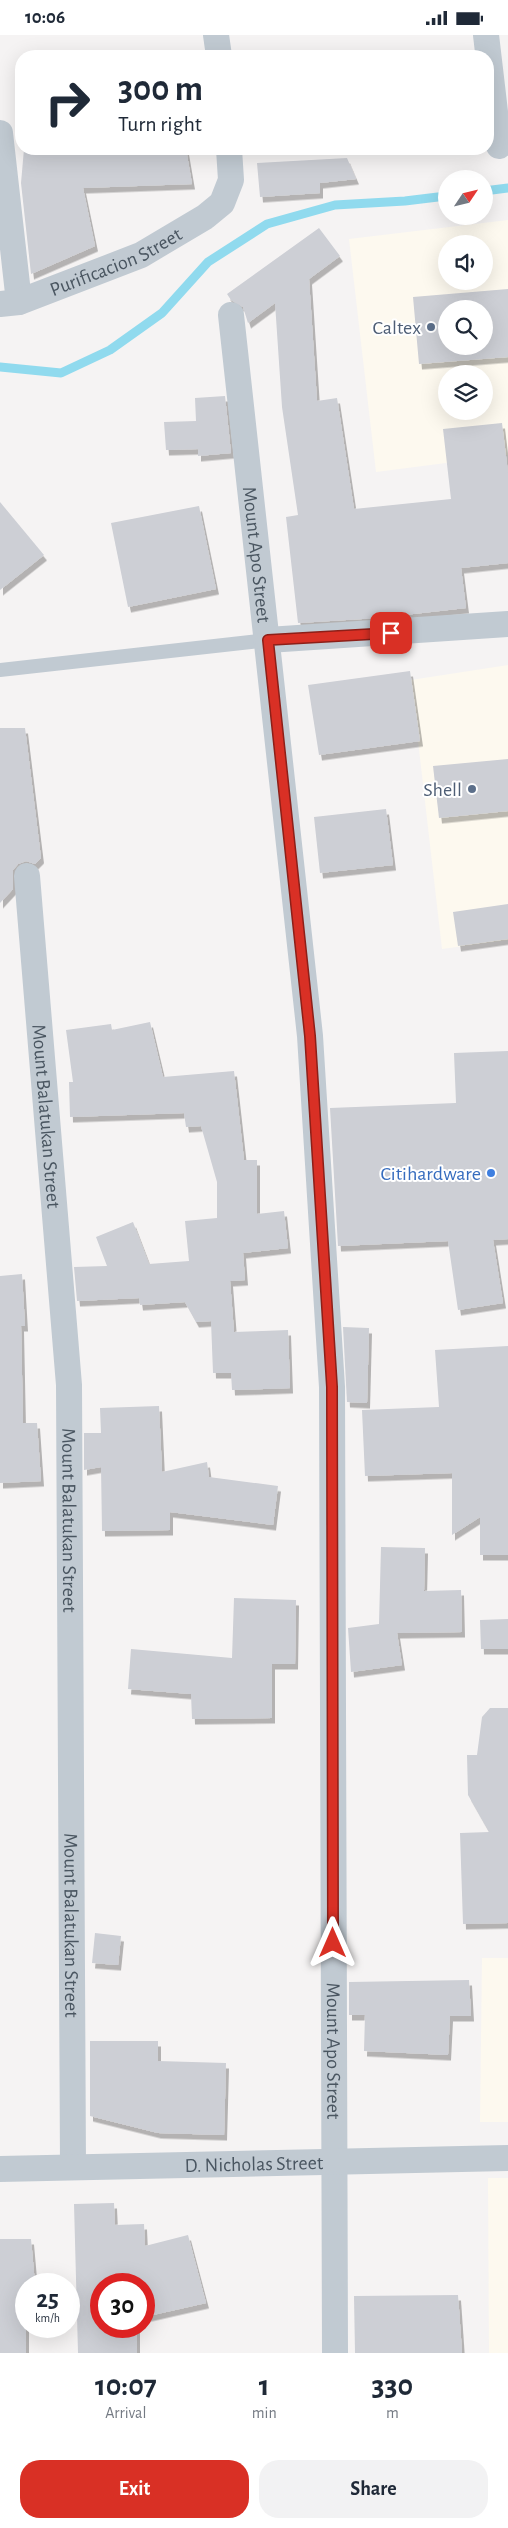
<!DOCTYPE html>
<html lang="en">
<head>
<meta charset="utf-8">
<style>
  body { margin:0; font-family:"Alegreya Sans",sans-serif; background:#f2f2f3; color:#1f2937; height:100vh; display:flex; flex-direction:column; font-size:19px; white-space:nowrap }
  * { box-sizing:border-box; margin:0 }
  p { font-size:16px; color:#747a83 }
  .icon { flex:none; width:28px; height:28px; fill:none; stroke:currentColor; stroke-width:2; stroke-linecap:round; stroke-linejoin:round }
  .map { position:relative; height:2318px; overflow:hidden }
  .details { display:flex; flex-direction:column; background:#fff; flex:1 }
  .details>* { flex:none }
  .guide { position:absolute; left:15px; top:15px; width:479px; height:105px; border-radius:20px; box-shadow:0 5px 20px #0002; background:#fff; color:#1f2937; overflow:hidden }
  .needle { width:32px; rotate:55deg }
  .tools { position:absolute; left:438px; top:135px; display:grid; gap:10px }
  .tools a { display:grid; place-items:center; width:55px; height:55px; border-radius:50%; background:#fff; box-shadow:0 5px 20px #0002; font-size:25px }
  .speed { position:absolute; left:15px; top:2238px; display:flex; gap:10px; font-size:25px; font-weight:700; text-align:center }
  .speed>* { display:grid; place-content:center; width:65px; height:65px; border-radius:50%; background:#fff; box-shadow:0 5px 20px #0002; line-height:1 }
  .speed small { font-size:12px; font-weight:400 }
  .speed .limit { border:8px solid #d22; background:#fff; color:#111 }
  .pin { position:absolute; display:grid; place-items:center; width:42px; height:42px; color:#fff; margin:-21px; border-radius:10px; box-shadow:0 2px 8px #0006 }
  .me { position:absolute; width:55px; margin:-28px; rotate:0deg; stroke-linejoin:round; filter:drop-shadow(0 0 4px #0008) }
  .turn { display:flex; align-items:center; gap:18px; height:105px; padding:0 20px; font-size:22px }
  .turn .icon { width:65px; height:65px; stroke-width:2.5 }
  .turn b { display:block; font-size:35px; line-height:42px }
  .eta { display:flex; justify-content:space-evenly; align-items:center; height:85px; text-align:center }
  .eta b { font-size:30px; font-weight:600; line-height:35px }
  .action { display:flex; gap:10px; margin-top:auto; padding:10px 20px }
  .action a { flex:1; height:58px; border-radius:20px; background:#d93025; color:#fff; font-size:20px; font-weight:600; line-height:58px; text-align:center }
  .action a+a { background:#f2f2f3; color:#1f2937 }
  .status { display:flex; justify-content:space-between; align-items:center; height:35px; padding:0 25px; background:#fff; direction:ltr }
  .status svg { height:14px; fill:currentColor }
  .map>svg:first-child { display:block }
  .commercial { fill:#fdf9ef; fill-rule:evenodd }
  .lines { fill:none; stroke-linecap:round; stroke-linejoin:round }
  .stream { stroke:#90daee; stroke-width:9 }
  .building { fill:#cdcfd5; fill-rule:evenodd; filter:url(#shadow) }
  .service { stroke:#c1cad2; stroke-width:14 }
  .minor { stroke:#c1cad2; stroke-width:26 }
  .route-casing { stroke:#8d1f18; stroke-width:12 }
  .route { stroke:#d93025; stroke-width:9 }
  .service-dot { fill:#5c6f8a; stroke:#fff; stroke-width:2 }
  .shop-dot { fill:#3f7fe0; stroke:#fff; stroke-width:2 }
  .labels { text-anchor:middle; stroke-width:4; stroke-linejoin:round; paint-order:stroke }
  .street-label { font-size:20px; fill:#4a5661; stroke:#fff }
  .service-label { font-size:20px; fill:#4e5e75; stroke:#fff; text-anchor:end }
  .shop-label { font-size:20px; fill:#366cbe; stroke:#fff; text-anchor:end }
</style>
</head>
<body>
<div class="status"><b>10:06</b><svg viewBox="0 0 49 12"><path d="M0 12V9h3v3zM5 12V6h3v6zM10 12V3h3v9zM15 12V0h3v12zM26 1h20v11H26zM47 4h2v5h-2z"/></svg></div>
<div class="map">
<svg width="508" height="2318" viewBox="0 0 508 2318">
  <defs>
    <filter id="shadow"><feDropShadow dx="3" dy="5.5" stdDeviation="0" flood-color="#0004"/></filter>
  </defs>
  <rect width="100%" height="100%" fill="#f5f3f3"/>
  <g class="commercial">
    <path d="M508,185V420L376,437L349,204ZM446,209H484V246H446ZM446,274H484V311H446ZM446,339H484V376H446Z"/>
    <path d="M508,630V905L442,914L411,645Z"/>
    <path d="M482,1923H508V2087H480Z"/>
    <path d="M488,2143H508V2318H489Z"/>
  </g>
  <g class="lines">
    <g class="stream">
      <path d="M484,156L508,153"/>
      <path d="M0,332L61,338L110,315L162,278L208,227L267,189L335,170L405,166L446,161"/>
    </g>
  </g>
  <g class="building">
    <path d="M24,114H186L192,149L83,153L95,211L31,239L21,148Z"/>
    <path d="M347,123L356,144L320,148V158L260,162L257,128Z"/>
    <path d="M319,193L340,221L309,244L317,366L337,363L354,474L451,464L443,394L502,388L508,438V528L461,533L466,573L378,583L298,588L286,482L298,480L282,372L275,268L248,288L243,272L231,265L227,259Z"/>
    <path d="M508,254V322L419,329L413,262ZM446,274H484V311H446Z"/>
    <path d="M225,361L231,418L198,421V414L166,415L164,387L196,386L195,363Z"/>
    <path d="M0,467L44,520L0,555Z"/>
    <path d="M199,471L216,554L128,572L111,488Z"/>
    <path d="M410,636L420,706L319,720L308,650Z"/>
    <path d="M0,693H25L41,823L35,829L26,826L18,829L13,835V854L0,868Z"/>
    <path d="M508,724V776L439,783L433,731Z"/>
    <path d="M386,774L393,830L320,838L314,782Z"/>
    <path d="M508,869V904L458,911L453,877Z"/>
    <path d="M150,987L163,1042L234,1036L244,1125H257V1179L284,1176L288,1213L243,1218L245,1245L230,1246L234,1297L288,1295L290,1353L232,1355L231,1338H213L211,1286L196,1287L185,1267L140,1270L139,1263L77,1266L74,1232L107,1231L96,1202L133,1187L149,1229L189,1226L185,1186L217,1183V1147L201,1091L186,1092L184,1078L70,1082L69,1047H73L66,995L111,989L112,995Z"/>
    <path d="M508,1016V1204L493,1205L503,1268L458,1275L448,1206L338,1211L330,1073L456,1068L454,1018Z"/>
    <path d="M22,1239L25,1291H21L23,1388H37L41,1446L0,1448V1241Z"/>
    <path d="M343,1292L369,1293L367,1368L347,1367Z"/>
    <path d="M508,1311V1520H480V1482L452,1500V1438L365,1441L362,1375L439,1372L435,1315Z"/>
    <path d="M159,1371L162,1437L207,1427L209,1442L278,1451L273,1490L170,1477V1495L102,1496L101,1432L84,1435V1398H101L100,1373Z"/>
    <path d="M381,1512L425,1513L424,1556L461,1555L462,1597L397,1598L402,1630L351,1637L348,1593L379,1589Z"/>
    <path d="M234,1563L296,1565L295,1629H272V1683L192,1684L191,1659L128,1654L131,1614L232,1623Z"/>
    <path d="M508,1584V1614H481L480,1585Z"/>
    <path d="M490,1673H508V1888L463,1889L460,1798L489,1797L468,1760L467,1720H477L482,1682Z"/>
    <path d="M95,1898L121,1901L118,1930L92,1928Z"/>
    <path d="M469,1945L471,1981H450L448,2020L364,2016L365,1980H349V1947Z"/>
    <path d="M90,2006H158V2026L226,2028L224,2100L158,2098L90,2081Z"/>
    <path d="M114,2168L115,2190L144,2189L145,2211L188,2200L206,2268L144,2282V2249H101V2291H137V2318H78L74,2169Z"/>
    <path d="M0,2204H31L35,2249H26V2318H0Z"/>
    <path d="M458,2260L462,2318H355L354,2261Z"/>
  </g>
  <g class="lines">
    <path class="service" d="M0,635L268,605"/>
    <g class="minor">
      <path d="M216,0L219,21"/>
      <path d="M486,0L499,111"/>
      <path d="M0,98L19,267"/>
      <path id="s1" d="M0,269L19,267L141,220L205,182L222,168L231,145L229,114"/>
      <path id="s2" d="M231,280L310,1001L332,1352L335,2318"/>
      <path d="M268,605L508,589"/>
      <path id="s3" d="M27,841L69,1350L73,2131"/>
      <path id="s4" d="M0,2134L508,2123"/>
    </g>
  </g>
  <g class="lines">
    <defs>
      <path id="route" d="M333,1908L332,1352L310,1001L268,605L391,598"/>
    </defs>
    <use href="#route" class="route-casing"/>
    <use href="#route" class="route"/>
  </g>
  <g class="service-dot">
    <circle cx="431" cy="292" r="5"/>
    <circle cx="472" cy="754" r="5"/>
  </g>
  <circle class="shop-dot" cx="491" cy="1138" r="5"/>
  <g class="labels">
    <g class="street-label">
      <text dy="7" stroke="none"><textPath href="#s1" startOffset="124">Purificacion Street</textPath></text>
      <text dy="7" stroke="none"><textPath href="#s2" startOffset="241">Mount Apo Street</textPath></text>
      <text dy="7" stroke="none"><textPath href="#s3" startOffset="241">Mount Balatukan Street</textPath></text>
      <text dy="7" stroke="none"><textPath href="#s3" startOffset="646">Mount Balatukan Street</textPath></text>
      <text dy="7" stroke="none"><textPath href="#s3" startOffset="1051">Mount Balatukan Street</textPath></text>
      <text dy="7" stroke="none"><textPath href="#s2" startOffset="1741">Mount Apo Street</textPath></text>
      <text dy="7" stroke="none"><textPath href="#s4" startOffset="254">D. Nicholas Street</textPath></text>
    </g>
    <g class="service-label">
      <text x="421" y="299">Caltex</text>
      <text x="462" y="761">Shell</text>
    </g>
    <g class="shop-label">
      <text x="481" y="1145">Citihardware</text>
    </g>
  </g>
</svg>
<div class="tools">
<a><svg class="needle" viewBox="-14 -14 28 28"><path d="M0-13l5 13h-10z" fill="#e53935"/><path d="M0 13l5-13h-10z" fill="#747a83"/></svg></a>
<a><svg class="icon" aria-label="sound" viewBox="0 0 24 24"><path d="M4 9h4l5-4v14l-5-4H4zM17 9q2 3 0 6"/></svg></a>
<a><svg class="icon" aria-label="search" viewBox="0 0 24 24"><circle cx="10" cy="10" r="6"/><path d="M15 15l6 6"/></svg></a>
<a><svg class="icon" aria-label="layers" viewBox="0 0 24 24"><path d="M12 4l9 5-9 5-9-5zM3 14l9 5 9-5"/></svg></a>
</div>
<div class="speed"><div>25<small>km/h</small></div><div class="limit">30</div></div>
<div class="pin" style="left:391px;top:598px;background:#d93025"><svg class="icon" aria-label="arrive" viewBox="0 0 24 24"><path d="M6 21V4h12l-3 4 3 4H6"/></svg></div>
<svg class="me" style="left:333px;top:1908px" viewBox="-20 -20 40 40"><path d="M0-17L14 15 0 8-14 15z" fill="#d93025" stroke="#fff" stroke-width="4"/></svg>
<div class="guide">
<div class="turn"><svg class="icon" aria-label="right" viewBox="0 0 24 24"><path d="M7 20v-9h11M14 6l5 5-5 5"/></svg><div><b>300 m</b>Turn right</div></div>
</div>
</div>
<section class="details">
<div class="eta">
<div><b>10:07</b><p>Arrival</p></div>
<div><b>1</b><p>min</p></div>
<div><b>330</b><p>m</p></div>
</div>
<div class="action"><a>Exit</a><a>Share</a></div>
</section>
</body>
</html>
